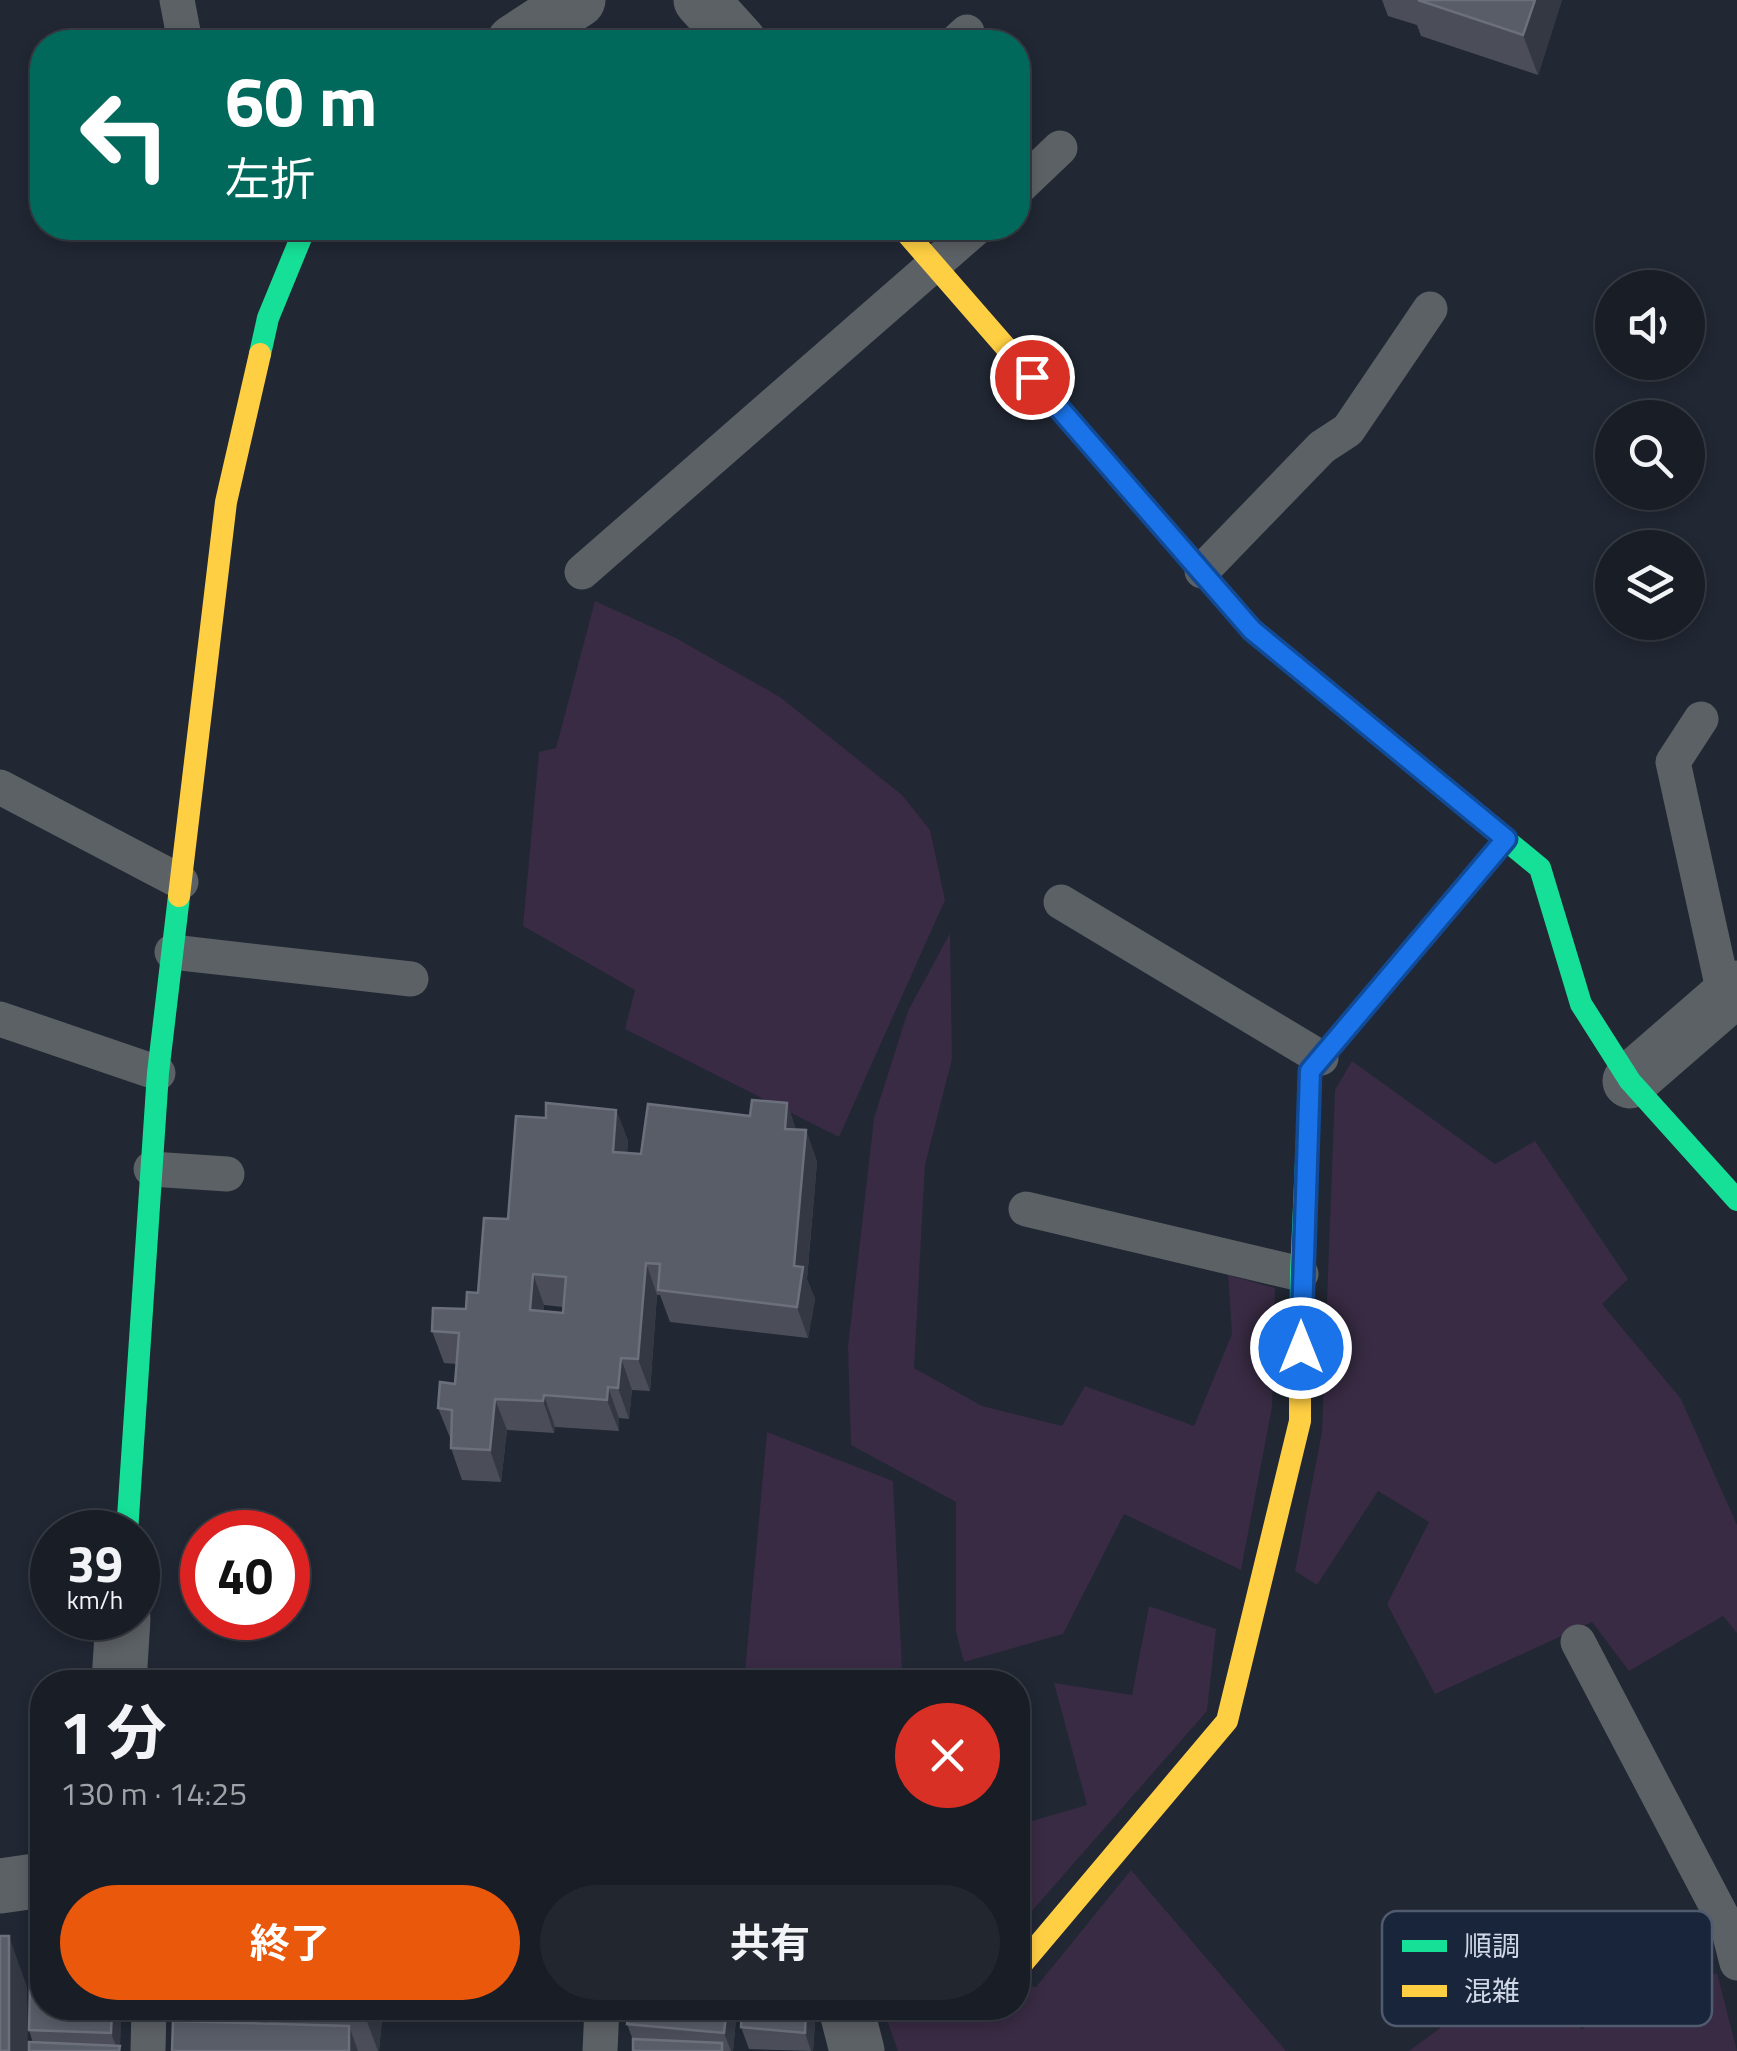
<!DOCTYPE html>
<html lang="ja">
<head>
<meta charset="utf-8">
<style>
  body { margin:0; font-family:"Titillium Web","Noto Sans JP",sans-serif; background:#22262e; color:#f1f3f6; height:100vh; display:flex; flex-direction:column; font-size:38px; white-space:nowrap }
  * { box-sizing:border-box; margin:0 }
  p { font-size:32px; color:#9fa2a7 }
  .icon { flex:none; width:55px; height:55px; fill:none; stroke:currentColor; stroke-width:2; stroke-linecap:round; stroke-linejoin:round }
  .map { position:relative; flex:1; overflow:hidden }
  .drawer { position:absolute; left:30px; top:1670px; width:1000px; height:350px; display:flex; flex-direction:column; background:#191d26; border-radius:40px; box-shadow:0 5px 15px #0003,0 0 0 2px #373b43 }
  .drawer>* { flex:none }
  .banner { position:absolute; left:30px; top:30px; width:1000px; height:210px; border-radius:40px; box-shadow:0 5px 15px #0003,0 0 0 2px #373b43; background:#00695c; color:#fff; overflow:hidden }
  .controls { position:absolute; left:1595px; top:270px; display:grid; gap:20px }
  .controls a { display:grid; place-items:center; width:110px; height:110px; border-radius:50%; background:#191d26; box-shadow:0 5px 15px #0003,0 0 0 2px #373b43; font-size:50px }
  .speed { position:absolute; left:30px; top:1510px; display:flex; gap:20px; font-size:50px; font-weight:700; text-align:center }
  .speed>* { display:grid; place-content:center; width:130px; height:130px; border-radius:50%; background:#191d26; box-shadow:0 5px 15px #0003,0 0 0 2px #373b43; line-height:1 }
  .speed small { font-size:25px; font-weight:400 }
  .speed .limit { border:15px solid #d22; background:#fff; color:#111 }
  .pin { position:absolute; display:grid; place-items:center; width:85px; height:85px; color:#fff; margin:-42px; border:5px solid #fff; border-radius:50%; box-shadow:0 2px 10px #0007 }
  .me { position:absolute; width:110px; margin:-55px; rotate:0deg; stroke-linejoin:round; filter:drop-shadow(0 0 8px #0008) }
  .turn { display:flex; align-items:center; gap:35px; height:210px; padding:0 30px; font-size:45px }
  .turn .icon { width:130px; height:130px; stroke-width:2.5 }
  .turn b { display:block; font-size:70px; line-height:85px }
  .round { display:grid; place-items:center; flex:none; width:105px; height:105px; border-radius:52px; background:#22262e }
  .overview { display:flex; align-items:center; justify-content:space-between; height:170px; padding:0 30px }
  h1 { font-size:60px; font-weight:700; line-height:75px }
  .cta { display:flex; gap:20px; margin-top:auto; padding:20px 30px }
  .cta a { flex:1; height:115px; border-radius:60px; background:#ea580c; color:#fff; font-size:40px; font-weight:700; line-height:115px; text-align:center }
  .cta a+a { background:#22262e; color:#f1f3f6 }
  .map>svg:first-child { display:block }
  .green { fill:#382b43 }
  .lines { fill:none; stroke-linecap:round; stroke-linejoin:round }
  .lane { stroke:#5c6165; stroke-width:35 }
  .street { stroke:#5c6165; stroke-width:55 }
  .fast { stroke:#16e098; stroke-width:22 }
  .slow { stroke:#ffcf43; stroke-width:22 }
  .wall { fill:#4b4e59; fill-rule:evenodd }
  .shaded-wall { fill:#343843 }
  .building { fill:#595d68; stroke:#6c707c; stroke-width:2.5; fill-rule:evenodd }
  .route-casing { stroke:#114b97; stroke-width:25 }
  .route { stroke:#1a73e8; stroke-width:18 }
  .key { fill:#19253b; stroke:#505b6f; stroke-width:2.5 }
  .key-label { font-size:28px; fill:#d0d8e7 }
</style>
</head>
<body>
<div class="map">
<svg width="1737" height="2051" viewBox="0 0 1737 2051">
  <rect width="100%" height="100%" fill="#212733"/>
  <g class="green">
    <path d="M595,601L676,638L780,697L902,795L930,830L945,900L839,1137L625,1029L635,990L523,926L539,752L556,748Z"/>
    <path d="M950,933L952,1059L925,1165L914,1368L982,1406L1062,1426L1085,1386L1194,1426L1232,1334L1228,1275L1275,1288L1272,1407L1241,1570L1124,1514L1063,1634L964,1662L956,1632V1502L851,1445L848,1347L874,1118L908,1011Z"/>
    <path d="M1352,1061L1495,1164L1535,1141L1628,1279L1602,1304L1681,1399L1737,1525V1633L1723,1616L1629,1671L1592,1622L1435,1694L1387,1604L1429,1522L1378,1491L1317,1585L1295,1571L1322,1432L1335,1090Z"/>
    <path d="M767,1432L893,1481L902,1669L930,1676L932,1682H744Z"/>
    <path d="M1149,1606L1216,1629L1207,1711L1018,1927V1825L1087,1805L1054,1683L1132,1695Z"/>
    <path d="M1131,1870L1286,2051H898L883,2008H1018V1984L1036,1987Z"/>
    <path d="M1546,1950L1581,2029L1717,1973L1737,2051H1409Z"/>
  </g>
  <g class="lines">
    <g class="lane">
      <path d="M177,0L185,42"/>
      <path d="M956,42L967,32"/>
      <path d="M1018,188L1060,148"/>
      <path d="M1202,571L1322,447L1348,430L1430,309"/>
      <path d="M582,572L976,228"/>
      <path d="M1701,719L1673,762L1725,998"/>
      <path d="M0,787L181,882"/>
      <path d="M1061,902L1321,1058"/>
      <path d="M172,952L411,979"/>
      <path d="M0,1019L158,1073"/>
      <path d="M151,1169L227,1174"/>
      <path d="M1026,1209L1301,1274"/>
      <path d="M1578,1642L1728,1928L1737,1963"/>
      <path d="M148,2051L149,2008"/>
      <path d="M600,2051L602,2008"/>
    </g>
    <g class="street">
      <path d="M701,0L739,42"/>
      <path d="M514,42L578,0"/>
      <path d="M1630,1081L1737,988"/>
      <path d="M119,1682L123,1618"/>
      <path d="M0,1886L42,1880"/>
      <path d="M846,2008L857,2051"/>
    </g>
    <g class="fast">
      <path d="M260,354L268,318L305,228"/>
      <path d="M1326,692L1540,868L1581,1004L1630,1081L1737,1200"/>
      <path d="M1300,1383L1301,1274L1310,1071L1506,839"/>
      <path d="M127,1532L158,1073L179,896"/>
    </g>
    <g class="slow">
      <path d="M902,228L1252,630L1326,692"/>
      <path d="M179,896L226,502L260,354"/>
      <path d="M1018,1962L1023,1963L1227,1721L1300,1421V1383"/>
    </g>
  </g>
  <g class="wall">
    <path d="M1382,0H1562L1538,75L1421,36L1417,25L1388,16Z"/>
    <path d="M787,1103L796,1130H806L817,1162L807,1279L815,1299L808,1338L670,1322L660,1295H657L650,1391L632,1390L629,1419L619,1418V1431L555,1427L554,1433L507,1430L501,1482L462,1480L451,1448V1440L438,1408L455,1384L457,1364L444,1363L432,1331L466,1309L478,1293L546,1118L616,1110L628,1141L627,1153L641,1154ZM544,1305L563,1307V1313L544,1311Z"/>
    <path d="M42,2008H121L120,2046L33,2043L29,2030Z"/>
    <path d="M178,2008H177H256V2012Z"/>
    <path d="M263,2008H383L379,2051H172L269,2024Z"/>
    <path d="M528,2008H574L573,2015L530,2014Z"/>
    <path d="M629,2008H737L733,2051H633V2040L627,2024Z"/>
    <path d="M742,2008H816L813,2051L749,2049L741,2027Z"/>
  </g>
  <g class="shaded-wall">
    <path d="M1535,0H1562L1538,75L1523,35Z"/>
    <path d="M787,1103L798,1135L785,1129Z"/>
    <path d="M616,1110L628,1141L624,1183L613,1152Z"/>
    <path d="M806,1130L817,1162L807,1279L815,1299L808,1338L797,1307L794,1266Z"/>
    <path d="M646,1263L657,1295L650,1391L638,1359Z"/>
    <path d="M533,1274L544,1305L542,1342L530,1310Z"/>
    <path d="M621,1358L632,1390L629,1419L618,1388Z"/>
    <path d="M608,1387L619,1418V1431L607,1400Z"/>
    <path d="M544,1395L555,1427L554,1433L543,1401Z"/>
    <path d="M495,1399L507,1430L501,1482L490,1450Z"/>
    <path d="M9,1936L27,1987L28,2051H9Z"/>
    <path d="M112,2008H121L120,2046L121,2051H118L111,2033Z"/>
    <path d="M362,2008H383L379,2051H378Z"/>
    <path d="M727,2008H737L733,2051H731L724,2033Z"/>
    <path d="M806,2008H816L813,2051H811L805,2033Z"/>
    <path d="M349,2026L358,2051H349Z"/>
  </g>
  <g class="building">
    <path d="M1418,0H1535L1523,35Z"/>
    <path d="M752,1100L787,1103L785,1129L806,1130L794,1266L803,1267L797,1307L658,1290L660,1264L646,1263L638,1359L621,1358L618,1388L608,1387L607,1400L544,1395L543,1401L495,1399L490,1450L451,1448L452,1410L438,1408L440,1382L455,1384L459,1333L432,1331L433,1308L466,1309L467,1292L478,1293L484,1218L508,1219L516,1116L546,1118V1103L616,1110L613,1152L641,1154L648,1104L750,1116ZM533,1274L566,1277L563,1313L530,1310Z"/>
    <rect x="0" y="1936" width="9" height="115"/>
    <path d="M30,1983H42V2008H112L111,2033L29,2030Z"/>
    <path d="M629,2008H727L724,2033L627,2024Z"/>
    <path d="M742,2008H806L805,2033L741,2027Z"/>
    <path d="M173,2021L349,2026V2051H172Z"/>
    <path d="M633,2039L722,2043V2051H633Z"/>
    <path d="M29,2042L120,2046L119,2051H29Z"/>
  </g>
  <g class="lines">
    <defs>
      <path id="route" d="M1032,377L1252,630L1506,839L1310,1071L1301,1348"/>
    </defs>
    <use href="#route" class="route-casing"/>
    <use href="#route" class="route"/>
  </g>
  <rect x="1382" y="1911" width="330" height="115" rx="15" class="key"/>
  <rect x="1402" y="1940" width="45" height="12" fill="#16e098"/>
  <rect x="1402" y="1985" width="45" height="12" fill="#ffcf43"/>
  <g class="key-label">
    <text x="1464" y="1956">順調</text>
    <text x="1464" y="2001">混雑</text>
  </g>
</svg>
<div class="controls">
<a><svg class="icon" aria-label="sound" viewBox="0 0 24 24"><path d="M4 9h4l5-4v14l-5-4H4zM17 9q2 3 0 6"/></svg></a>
<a><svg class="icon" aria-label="search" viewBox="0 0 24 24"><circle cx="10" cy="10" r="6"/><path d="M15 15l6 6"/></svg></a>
<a><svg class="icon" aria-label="layers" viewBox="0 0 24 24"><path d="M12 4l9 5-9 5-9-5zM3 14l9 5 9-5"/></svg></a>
</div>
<div class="speed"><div>39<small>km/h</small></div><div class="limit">40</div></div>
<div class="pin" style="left:1032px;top:377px;background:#d93025"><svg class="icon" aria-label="arrive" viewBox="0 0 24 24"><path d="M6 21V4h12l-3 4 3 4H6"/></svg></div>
<svg class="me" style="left:1301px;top:1348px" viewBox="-20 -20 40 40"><circle r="17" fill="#1a73e8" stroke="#fff" stroke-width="3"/><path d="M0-11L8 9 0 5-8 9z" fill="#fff"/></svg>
<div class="banner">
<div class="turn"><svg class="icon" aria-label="left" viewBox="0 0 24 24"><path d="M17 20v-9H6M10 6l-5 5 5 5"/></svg><div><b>60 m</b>左折</div></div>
</div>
<section class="drawer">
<div class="overview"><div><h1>1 分</h1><p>130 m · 14:25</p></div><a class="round" style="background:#d93025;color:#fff"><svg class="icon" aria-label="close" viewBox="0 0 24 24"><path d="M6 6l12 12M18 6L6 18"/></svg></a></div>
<div class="cta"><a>終了</a><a>共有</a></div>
</section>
</div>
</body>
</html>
